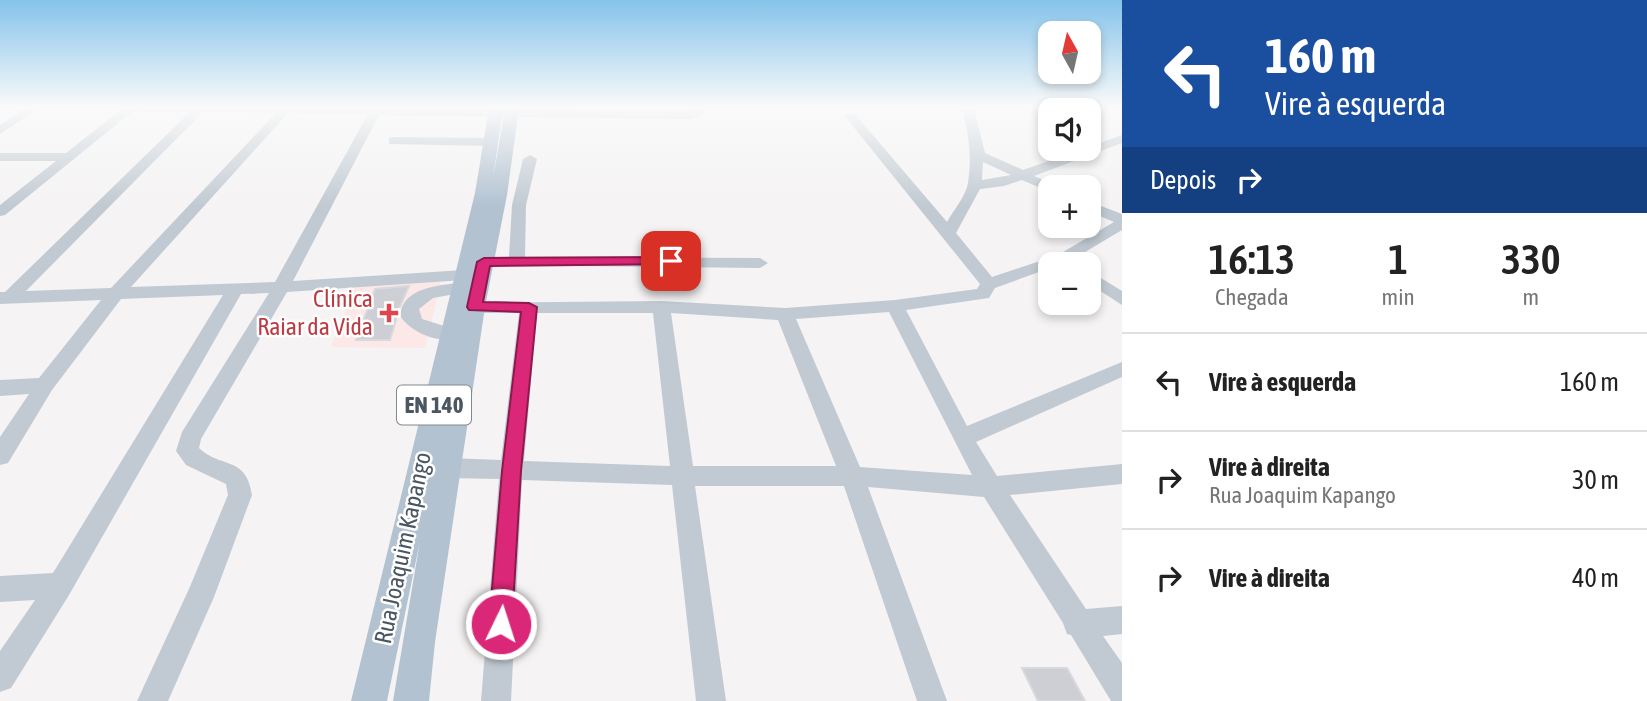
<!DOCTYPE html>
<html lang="pt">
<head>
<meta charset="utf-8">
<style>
  body { margin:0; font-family:"Asap Condensed",sans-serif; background:#f6f6f6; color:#222; height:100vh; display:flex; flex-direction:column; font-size:26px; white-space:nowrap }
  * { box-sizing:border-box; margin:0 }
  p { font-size:23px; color:#767676 }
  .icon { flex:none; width:38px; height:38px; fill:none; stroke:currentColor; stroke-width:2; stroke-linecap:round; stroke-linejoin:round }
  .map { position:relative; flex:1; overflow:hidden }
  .drawer { display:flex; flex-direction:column; background:#fff; width:525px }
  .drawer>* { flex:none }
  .guide { background:#1a4fa0; color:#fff; overflow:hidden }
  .needle { width:46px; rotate:352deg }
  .controls { position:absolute; left:1038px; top:21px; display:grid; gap:14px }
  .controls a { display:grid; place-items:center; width:63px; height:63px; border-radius:14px; background:#fff; box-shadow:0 4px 10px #0003; font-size:35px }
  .pin { position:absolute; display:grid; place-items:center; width:60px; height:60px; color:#fff; margin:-30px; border-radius:14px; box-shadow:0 4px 10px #0006 }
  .me { position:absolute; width:77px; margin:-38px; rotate:4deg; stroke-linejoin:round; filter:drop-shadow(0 0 5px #0008) }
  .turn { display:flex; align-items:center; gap:24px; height:147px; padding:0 28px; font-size:32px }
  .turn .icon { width:91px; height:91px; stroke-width:2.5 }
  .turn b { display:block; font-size:49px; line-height:60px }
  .then { display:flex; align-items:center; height:66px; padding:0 28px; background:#0003; gap:14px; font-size:26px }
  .eta { display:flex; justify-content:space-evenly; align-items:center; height:119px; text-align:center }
  .eta b { font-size:42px; font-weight:600; line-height:49px }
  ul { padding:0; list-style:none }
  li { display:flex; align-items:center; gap:21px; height:98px; padding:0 28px; border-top:2px solid #e0e0e0 }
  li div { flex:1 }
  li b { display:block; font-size:26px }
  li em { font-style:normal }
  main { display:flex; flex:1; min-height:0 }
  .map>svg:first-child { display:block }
  .medical { fill:#fce8e6 }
  .building { fill:#cdcfd5; stroke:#d7d9de; stroke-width:2 }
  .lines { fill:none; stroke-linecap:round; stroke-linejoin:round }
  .minor { fill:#c1cad2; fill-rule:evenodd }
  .major { fill:#b3c2d1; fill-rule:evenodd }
  .route { fill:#db2777; stroke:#8e194d; stroke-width:2 }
  .health-dot { fill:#e0444e; stroke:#fff; stroke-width:2.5 }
  .labels { text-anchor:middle; stroke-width:5; stroke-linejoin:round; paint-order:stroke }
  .shield { fill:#fff; stroke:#808990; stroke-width:2 }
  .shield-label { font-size:23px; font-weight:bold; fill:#4a5661 }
  .health-label { font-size:24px; fill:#be3a42; stroke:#fff; text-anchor:end }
  .street-label { font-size:24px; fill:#4a5661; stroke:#fff }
</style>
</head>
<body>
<main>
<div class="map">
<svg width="1122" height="701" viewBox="0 0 1122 701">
  <rect width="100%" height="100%" fill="#f5f3f3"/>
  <path class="medical" d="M442,277L425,348L331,347L359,278Z"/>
  <g class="building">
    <path d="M409,286L400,306L390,340H356L375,289Z"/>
    <path d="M1022,668H1067L1085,701H1038Z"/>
  </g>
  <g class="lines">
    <g class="minor">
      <path d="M26,108H40L0,134V125Z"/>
      <path d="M123,108L690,111L694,108H706L702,115L690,119L379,115L293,281L464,270L472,275L464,280L287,292L201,439L199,448C221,469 246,455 252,495L214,597L168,701H137L189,589L228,495L226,484L186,465L176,451L182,432L269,293L241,294L69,595L11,688L0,692V651L35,600L0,602V576L53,573L223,295L121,299L52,390L8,463L0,465V437L29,394L0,396V380L39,378L101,300L0,304V292H5L190,112L133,111L5,215L0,216V205L56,161H0V153H66ZM203,112L276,113L111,288L26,291ZM288,113L368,114L275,282L131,287Z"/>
      <path d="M962,108H974L985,153L1023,170L1122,135V143L1034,176L1055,185L1056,187H1050V192L1022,180L1004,186L980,189L956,233L992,277L1058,255L1114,222L1088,211V201L1122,214V230L1070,261L1050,264V268L995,288L989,298L906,310L967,426L1122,362V377L976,442L997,476L1122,464V484L1010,495L1086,609L1122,606V634L1103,636L1122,663V701H1111L1071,635L1067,634L1063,623L984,497L868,487L947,701H917L844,486H695L726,701H696L672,485L522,480L511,701H481L499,479L448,478L440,475L436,468L440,461L448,458L501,460L519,313H474L465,307L468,303L661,301L785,308L895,300L977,289L980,284L844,115L854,113L947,222C953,211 966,196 968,183C972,154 969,137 962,108ZM983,162L1011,175L982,180ZM889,312L972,475L860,467L796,319ZM537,313H653L670,466L524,461ZM671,313L778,320L836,466H693Z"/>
      <path d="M393,137L490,138L496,142L490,146L389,144V138Z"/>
      <path d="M530,155L537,159L526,205L525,257L760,258L768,263L760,268L478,265L476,262L478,259L509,257L512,205L523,159Z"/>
      <path d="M1088,270L1122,291V305L1088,283Z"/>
      <path d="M460,283L466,284L469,288L466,292L433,298L419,309L422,319L457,330L459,334L457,338C437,344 411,332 400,316C402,288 438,285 460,283Z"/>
    </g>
    <path class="major" d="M489,108H503L493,179L505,108H519L507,195L485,307L435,642L429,701H393L420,541L387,701H351L475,193Z"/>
  </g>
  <linearGradient id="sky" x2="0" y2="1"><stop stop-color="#85c3ea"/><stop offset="0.52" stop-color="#fafafa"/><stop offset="1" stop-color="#fafafa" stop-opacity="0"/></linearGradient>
  <rect width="1122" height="206" fill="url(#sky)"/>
  <path class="route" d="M671,257L676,258V264L490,266L483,302L529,303L537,307L521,471L512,624L509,632L501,636L493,632L489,624L502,471L521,312L469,310L467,307L477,262L484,258Z"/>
  <path class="health-dot" d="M385.5 302.5h7v7h7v7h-7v7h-7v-7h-7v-7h7z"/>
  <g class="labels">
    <rect class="shield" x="397" y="385.5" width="74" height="39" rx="5"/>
    <g class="shield-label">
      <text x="434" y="413">EN 140</text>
    </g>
    <g class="health-label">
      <text x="373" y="307">Clínica<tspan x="373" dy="28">Raiar da Vida</tspan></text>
    </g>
    <g class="street-label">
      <text transform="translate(403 548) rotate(-78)" y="8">Rua Joaquim Kapango</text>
    </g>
  </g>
</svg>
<div class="controls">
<a><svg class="needle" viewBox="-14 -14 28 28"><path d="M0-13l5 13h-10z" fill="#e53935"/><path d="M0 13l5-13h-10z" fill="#767676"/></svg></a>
<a><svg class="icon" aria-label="sound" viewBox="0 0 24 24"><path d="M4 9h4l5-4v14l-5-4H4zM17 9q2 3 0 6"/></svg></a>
<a>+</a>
<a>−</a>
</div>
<div class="pin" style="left:671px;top:261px;background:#d93025"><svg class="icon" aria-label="arrive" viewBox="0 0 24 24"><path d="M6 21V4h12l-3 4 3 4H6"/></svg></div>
<svg class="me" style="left:501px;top:624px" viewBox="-20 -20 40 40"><circle r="17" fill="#db2777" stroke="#fff" stroke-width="3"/><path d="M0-11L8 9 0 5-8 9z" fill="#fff"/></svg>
</div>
<section class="drawer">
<div class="guide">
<div class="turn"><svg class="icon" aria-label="left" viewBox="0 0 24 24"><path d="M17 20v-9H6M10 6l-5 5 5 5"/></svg><div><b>160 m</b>Vire à esquerda</div></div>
<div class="then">Depois<svg class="icon" aria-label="right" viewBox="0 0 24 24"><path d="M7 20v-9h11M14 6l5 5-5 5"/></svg></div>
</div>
<div class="eta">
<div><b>16:13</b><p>Chegada</p></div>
<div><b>1</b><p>min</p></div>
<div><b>330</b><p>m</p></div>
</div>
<ul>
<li><svg class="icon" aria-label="left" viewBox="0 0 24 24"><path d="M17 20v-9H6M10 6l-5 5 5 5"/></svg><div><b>Vire à esquerda</b></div><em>160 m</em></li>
<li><svg class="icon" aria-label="right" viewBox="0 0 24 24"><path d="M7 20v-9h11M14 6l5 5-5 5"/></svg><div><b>Vire à direita</b><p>Rua Joaquim Kapango</p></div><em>30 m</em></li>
<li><svg class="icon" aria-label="right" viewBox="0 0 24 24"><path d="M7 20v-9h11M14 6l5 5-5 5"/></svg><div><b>Vire à direita</b></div><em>40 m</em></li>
</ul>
</section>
</main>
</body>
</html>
